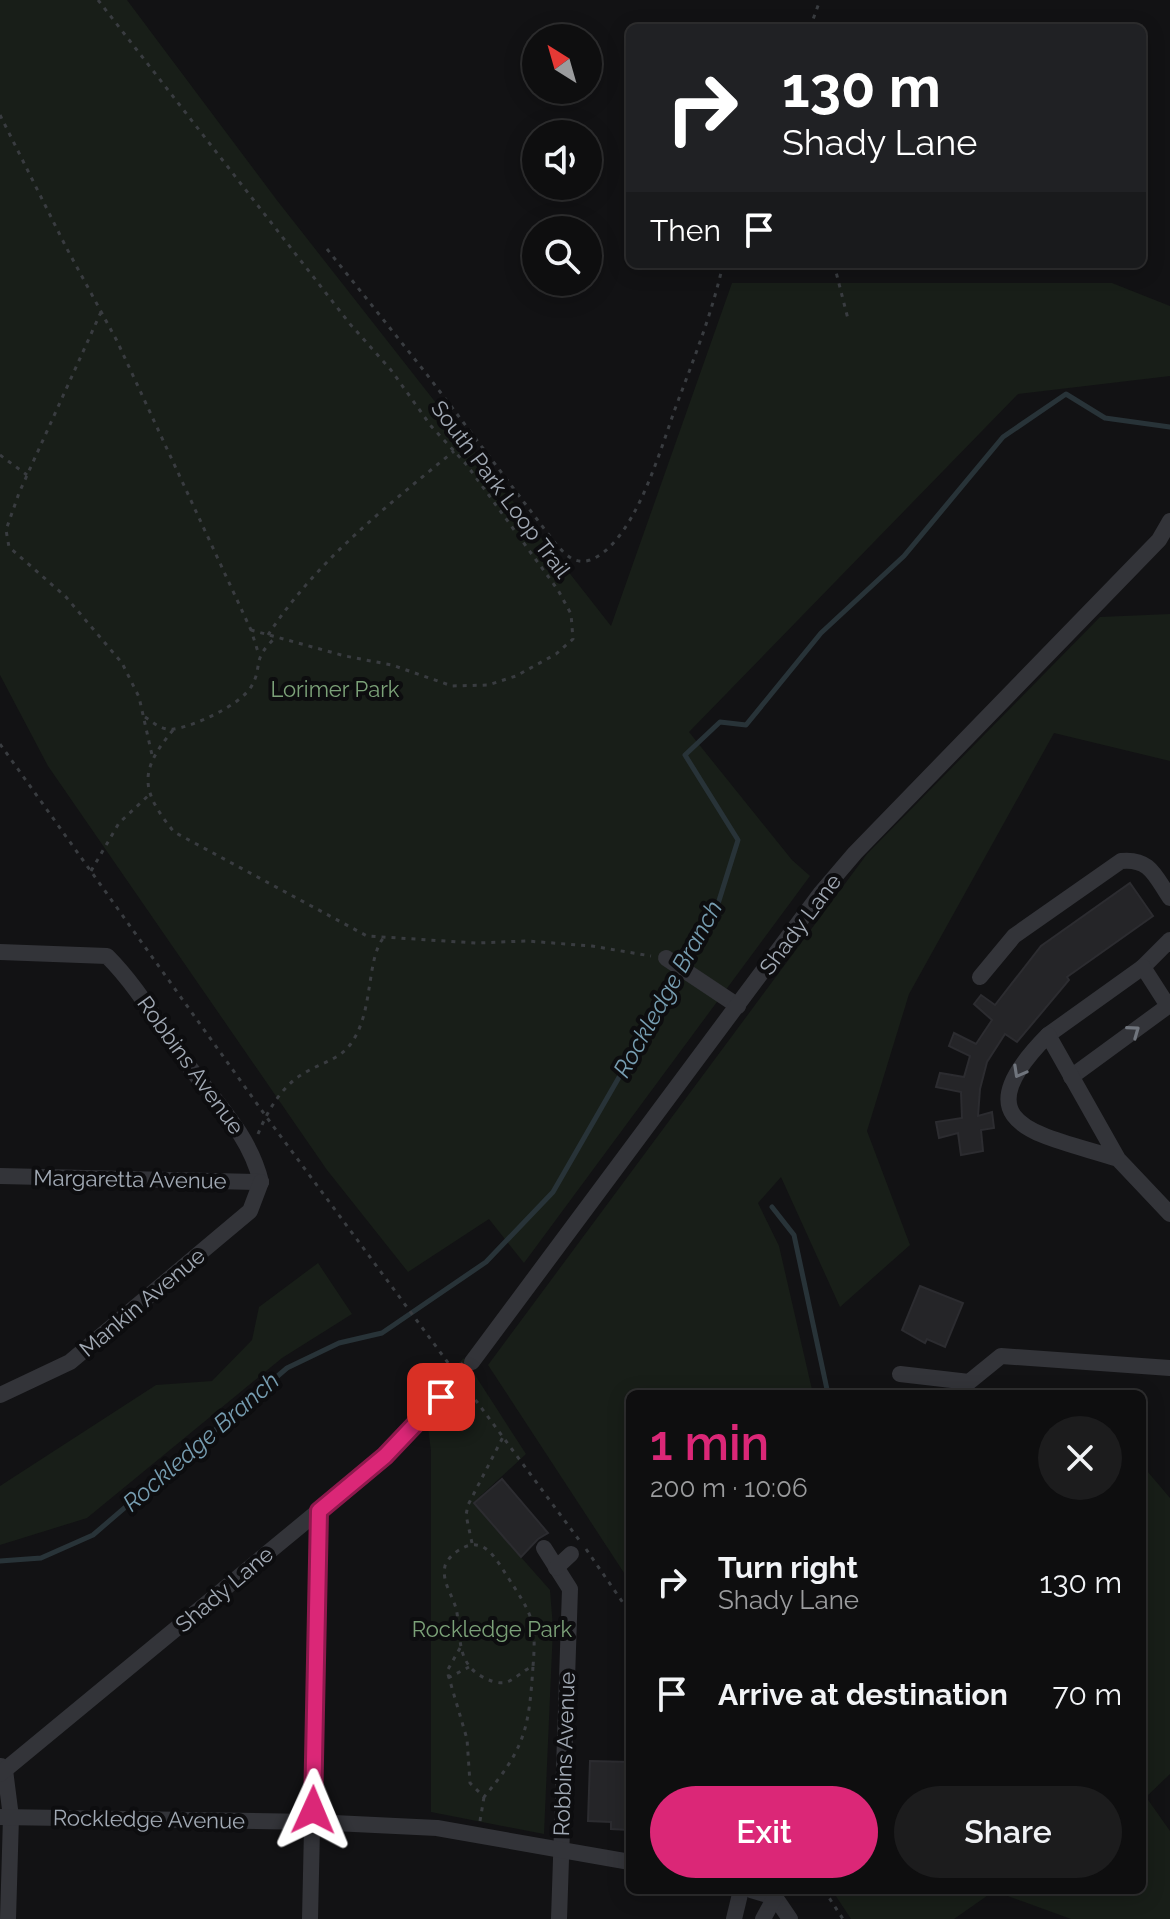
<!DOCTYPE html>
<html lang="en">
<head>
<meta charset="utf-8">
<style>
  body { margin:0; font-family:Raleway,sans-serif; background:#1c1c1d; color:#f1f3f6; height:100vh; display:flex; flex-direction:column; font-size:30px; white-space:nowrap }
  * { box-sizing:border-box; margin:0 }
  p { font-size:26px; color:#9b9c9e }
  .icon { flex:none; width:44px; height:44px; fill:none; stroke:currentColor; stroke-width:2; stroke-linecap:round; stroke-linejoin:round }
  .map { position:relative; flex:1; overflow:hidden }
  .drawer { position:absolute; left:626px; top:1390px; width:520px; height:504px; display:flex; flex-direction:column; background:#0e0e0f; border-radius:12px; box-shadow:0 4px 20px #0003,0 0 0 2px #2e2e2f }
  .drawer>* { flex:none }
  .hud { position:absolute; left:626px; top:24px; width:520px; height:244px; border-radius:12px; box-shadow:0 4px 20px #0003,0 0 0 2px #2e2e2f; background:#202124; color:#fff; overflow:hidden }
  .needle { width:52px; rotate:323deg }
  .controls { position:absolute; left:522px; top:24px; display:grid; gap:16px }
  .controls a { display:grid; place-items:center; width:80px; height:80px; border-radius:50%; background:#0e0e0f; box-shadow:0 4px 20px #0003,0 0 0 2px #2e2e2f; font-size:40px }
  .pin { position:absolute; display:grid; place-items:center; width:68px; height:68px; color:#fff; margin:-34px; border-radius:16px; box-shadow:0 4px 12px #0006 }
  .me { position:absolute; width:88px; margin:-44px; rotate:1deg; stroke-linejoin:round; filter:drop-shadow(0 0 6px #0008) }
  .turn { display:flex; align-items:center; gap:28px; height:168px; padding:0 24px; font-size:36px }
  .turn .icon { width:104px; height:104px; stroke-width:2.5 }
  .turn b { display:block; font-size:56px; line-height:68px }
  .then { display:flex; align-items:center; height:76px; padding:0 24px; background:#0003; gap:16px; font-size:30px }
  .round { display:grid; place-items:center; flex:none; width:84px; height:84px; border-radius:42px; background:#1c1c1d }
  .summary { display:flex; align-items:center; justify-content:space-between; height:136px; padding:0 24px }
  h1 { font-size:48px; font-weight:600; line-height:60px; color:#db2777 }
  .action { display:flex; gap:16px; margin-top:auto; padding:16px 24px }
  .action a { flex:1; height:92px; border-radius:48px; background:#db2777; color:#fff; font-size:32px; font-weight:600; line-height:92px; text-align:center }
  .action a+a { background:#1c1c1d; color:#f1f3f6 }
  ul { padding:0; list-style:none }
  li { display:flex; align-items:center; gap:24px; height:112px; padding:0 24px }
  li div { flex:1 }
  li b { display:block; font-size:30px }
  li em { font-style:normal }
  .map>svg:first-child { display:block }
  .green { fill:#181e18 }
  .lines { fill:none; stroke-linecap:round; stroke-linejoin:round }
  .stream { stroke:#283338; stroke-width:5 }
  .building { fill:#252528; stroke:#2c2c30; stroke-width:2 }
  .minor-tunnel { stroke:#2f3034; stroke-width:16; stroke-dasharray:16 8; stroke-linecap:butt }
  .path { stroke:#393c40; stroke-width:3; stroke-dasharray:4 6; stroke-linecap:butt }
  .minor { stroke:#333439; stroke-width:16 }
  .oneway { stroke:#70757d }
  .route-casing { stroke:#8e194d; stroke-width:20 }
  .route { stroke:#db2777; stroke-width:14 }
  .labels { text-anchor:middle; stroke-width:8; stroke-linejoin:round; paint-order:stroke }
  .street-label { font-size:22px; fill:#a2aab5; stroke:#0d0d0f }
  .park-label { font-size:22px; fill:#7ba178; stroke:#0d0d0f }
  .water-label { font-size:24px; font-style:italic; fill:#779eb2; stroke:#0d0d0f }
</style>
</head>
<body>
<div class="map">
<svg width="1170" height="1919" viewBox="0 0 1170 1919">
  <rect width="100%" height="100%" fill="#121214"/>
  <g class="green">
    <path d="M0,0H127L276,199L611,626L732,283H1112L1170,306V376L1018,394L689,732L792,860L810,876L524,1263L489,1219L408,1272L327,1170L48,766L0,675Z"/>
    <path d="M1170,614V761L1054,733L909,994L867,1131L910,1245L840,1307L781,1177L758,1203L779,1246L813,1394H630V1582L488,1365L867,854L1100,617Z"/>
    <path d="M318,1263L352,1314L282,1358L87,1518L0,1545V1486L156,1385L212,1381L252,1340L259,1307Z"/>
    <path d="M464,1358L526,1454L473,1503L550,1590L553,1628L544,1834L431,1812V1451L424,1396Z"/>
    <path d="M1142,1465L1170,1498V1774L1146,1797L1170,1831V1919H1071L994,1891L954,1919H851L832,1890H1142Z"/>
  </g>
  <g class="lines">
    <g class="stream">
      <path d="M772,1207L794,1235L828,1394"/>
      <path d="M0,1561L41,1558L93,1535L287,1368L339,1343L382,1333L486,1262L553,1192L717,907L738,840L685,755L720,722L746,725L821,633L904,556L1003,437L1066,394L1105,418L1170,427"/>
    </g>
  </g>
  <g class="building">
    <path d="M1130,883L1153,916L1067,977L1069,980L1017,1042L1005,1034L987,1062L980,1089L978,1116L992,1112L994,1128L981,1130L983,1151L961,1155L958,1133L939,1138L936,1122L962,1118L961,1092L936,1087L940,1073L964,1077L970,1056L949,1046L954,1033L976,1044L992,1020L974,1004L981,995L995,1005L1041,946Z"/>
    <path d="M920,1286L963,1303L945,1347L927,1339L925,1343L902,1330Z"/>
    <path d="M502,1479L548,1533L538,1539L521,1557L474,1503Z"/>
    <path d="M590,1761L630,1762V1830L611,1829V1822L588,1821Z"/>
  </g>
  <g class="lines">
    <path class="minor-tunnel" d="M441,1397L472,1362"/>
    <g class="path">
      <path d="M98,0L350,324L391,370L431,426L466,464L558,590L571,614L573,639L556,654L516,676L488,685L452,686L392,665L345,656L251,630"/>
      <path d="M810,28L820,0"/>
      <path d="M0,115L66,247L117,341L251,630L259,655"/>
      <path d="M327,249L425,372L555,543C565,554 574,565 590,560C610,553 626,528 635,511C652,479 663,443 675,409C693,361 712,314 723,264"/>
      <path d="M834,264L848,319"/>
      <path d="M101,312L19,493L6,530L9,547L66,597L122,663L139,697L152,755"/>
      <path d="M0,455L27,475"/>
      <path d="M268,635C317,560 386,507 454,451"/>
      <path d="M145,717C154,723 162,731 174,729C195,726 240,705 251,687C264,665 250,661 276,637"/>
      <path d="M173,730C139,771 140,790 174,832L367,936L476,943L527,941L592,946L651,956"/>
      <path d="M0,744L265,1115L579,1540"/>
      <path d="M91,871L119,823L150,794"/>
      <path d="M258,1134C268,1110 282,1085 306,1072C323,1062 341,1059 352,1042C374,1010 366,959 384,937"/>
      <path d="M472,1543L466,1515L468,1505L503,1437"/>
      <path d="M586,1549L630,1613"/>
      <path d="M460,1648L447,1671L467,1739L470,1783L484,1797C525,1748 529,1729 533,1666C524,1670 515,1679 507,1682C501,1684 494,1682 489,1680C457,1667 461,1642 457,1613C455,1598 441,1583 445,1566C447,1559 455,1552 461,1549C484,1535 496,1559 507,1576C531,1613 537,1620 533,1666"/>
      <path d="M448,1678L469,1667"/>
      <path d="M480,1821L484,1797"/>
      <path d="M824,1890L843,1919"/>
    </g>
    <g class="minor">
      <path d="M0,952L107,956C136,985 156,1020 180,1054C209,1096 249,1131 261,1182"/>
      <path d="M666,958L738,1006"/>
      <path d="M1143,967L1170,940"/>
      <path d="M980,977L1014,936L1121,861C1150,858 1155,876 1170,898"/>
      <path d="M1048,1035L1143,967L1168,1006L1071,1077"/>
      <path d="M1118,1159C1041,1134 957,1127 1048,1035L1118,1159L1170,1214"/>
      <path d="M0,1176L261,1182"/>
      <path d="M472,1362L820,894L855,853L1159,540L1170,521"/>
      <path d="M900,1374L969,1382L1001,1356L1170,1368"/>
      <path d="M0,1395L70,1362L250,1211L261,1182"/>
      <path d="M544,1548L570,1589L559,1919"/>
      <path d="M556,1568L571,1554"/>
      <path d="M1,1766L5,1770L11,1817L8,1919"/>
      <path d="M0,1774L385,1456L441,1397"/>
      <path d="M0,1817L313,1822L437,1828L630,1862"/>
      <path d="M751,1890L775,1897L790,1919"/>
      <path d="M310,1919L319,1511"/>
      <path d="M734,1919L741,1890"/>
      <path d="M763,1919L775,1897"/>
    </g>
  </g>
  <defs><path id="oneway-chevron" d="M-2-3.5L2.5 0L-2 3.5" fill="none" stroke-width="1.6" stroke-linecap="round" stroke-linejoin="round" transform="scale(2)"/></defs>
  <g class="oneway">
    <use href="#oneway-chevron" transform="translate(1134 1031) rotate(-36)"/>
    <use href="#oneway-chevron" transform="translate(1019 1072) rotate(119)"/>
  </g>
  <g class="lines">
    <defs>
      <path id="route" d="M313,1810L319,1511L385,1456L441,1397"/>
    </defs>
    <use href="#route" class="route-casing"/>
    <use href="#route" class="route"/>
  </g>
  <g class="labels">
    <g class="street-label">
      <text transform="translate(501 489) rotate(53)" y="8">South Park Loop Trail</text>
      <text transform="translate(800 924) rotate(-53)" y="8">Shady Lane</text>
      <text transform="translate(191 1065) rotate(54)" y="8">Robbins Avenue</text>
      <text transform="translate(130 1179) rotate(1)" y="8">Margaretta Avenue</text>
      <text transform="translate(142 1302) rotate(-40)" y="8">Mankin Avenue</text>
      <text transform="translate(224 1589) rotate(-40)" y="8">Shady Lane</text>
      <text transform="translate(564 1754) rotate(-88)" y="8">Robbins Avenue</text>
      <text transform="translate(149 1819) rotate(1)" y="8">Rockledge Avenue</text>
    </g>
    <g class="park-label">
      <text x="335" y="697">Lorimer Park</text>
      <text x="492" y="1637">Rockledge Park</text>
    </g>
    <g class="water-label">
      <text transform="translate(668 989) rotate(-61)" y="8">Rockledge Branch</text>
      <text transform="translate(201 1442) rotate(-41)" y="8">Rockledge Branch</text>
    </g>
  </g>
</svg>
<div class="controls">
<a><svg class="needle" viewBox="-14 -14 28 28"><path d="M0-13l5 13h-10z" fill="#e53935"/><path d="M0 13l5-13h-10z" fill="#9b9c9e"/></svg></a>
<a><svg class="icon" aria-label="sound" viewBox="0 0 24 24"><path d="M4 9h4l5-4v14l-5-4H4zM17 9q2 3 0 6"/></svg></a>
<a><svg class="icon" aria-label="search" viewBox="0 0 24 24"><circle cx="10" cy="10" r="6"/><path d="M15 15l6 6"/></svg></a>
</div>
<div class="pin" style="left:441px;top:1397px;background:#d93025"><svg class="icon" aria-label="arrive" viewBox="0 0 24 24"><path d="M6 21V4h12l-3 4 3 4H6"/></svg></div>
<svg class="me" style="left:313px;top:1810px" viewBox="-20 -20 40 40"><path d="M0-17L14 15 0 8-14 15z" fill="#db2777" stroke="#fff" stroke-width="4"/></svg>
<div class="hud">
<div class="turn"><svg class="icon" aria-label="right" viewBox="0 0 24 24"><path d="M7 20v-9h11M14 6l5 5-5 5"/></svg><div><b>130 m</b>Shady Lane</div></div>
<div class="then">Then<svg class="icon" aria-label="arrive" viewBox="0 0 24 24"><path d="M6 21V4h12l-3 4 3 4H6"/></svg></div>
</div>
<section class="drawer">
<div class="summary"><div><h1>1 min</h1><p>200 m · 10:06</p></div><a class="round"><svg class="icon" aria-label="close" viewBox="0 0 24 24"><path d="M6 6l12 12M18 6L6 18"/></svg></a></div>
<ul>
<li><svg class="icon" aria-label="right" viewBox="0 0 24 24"><path d="M7 20v-9h11M14 6l5 5-5 5"/></svg><div><b>Turn right</b><p>Shady Lane</p></div><em>130 m</em></li>
<li><svg class="icon" aria-label="arrive" viewBox="0 0 24 24"><path d="M6 21V4h12l-3 4 3 4H6"/></svg><div><b>Arrive at destination</b></div><em>70 m</em></li>
</ul>
<div class="action"><a>Exit</a><a>Share</a></div>
</section>
</div>
</body>
</html>
